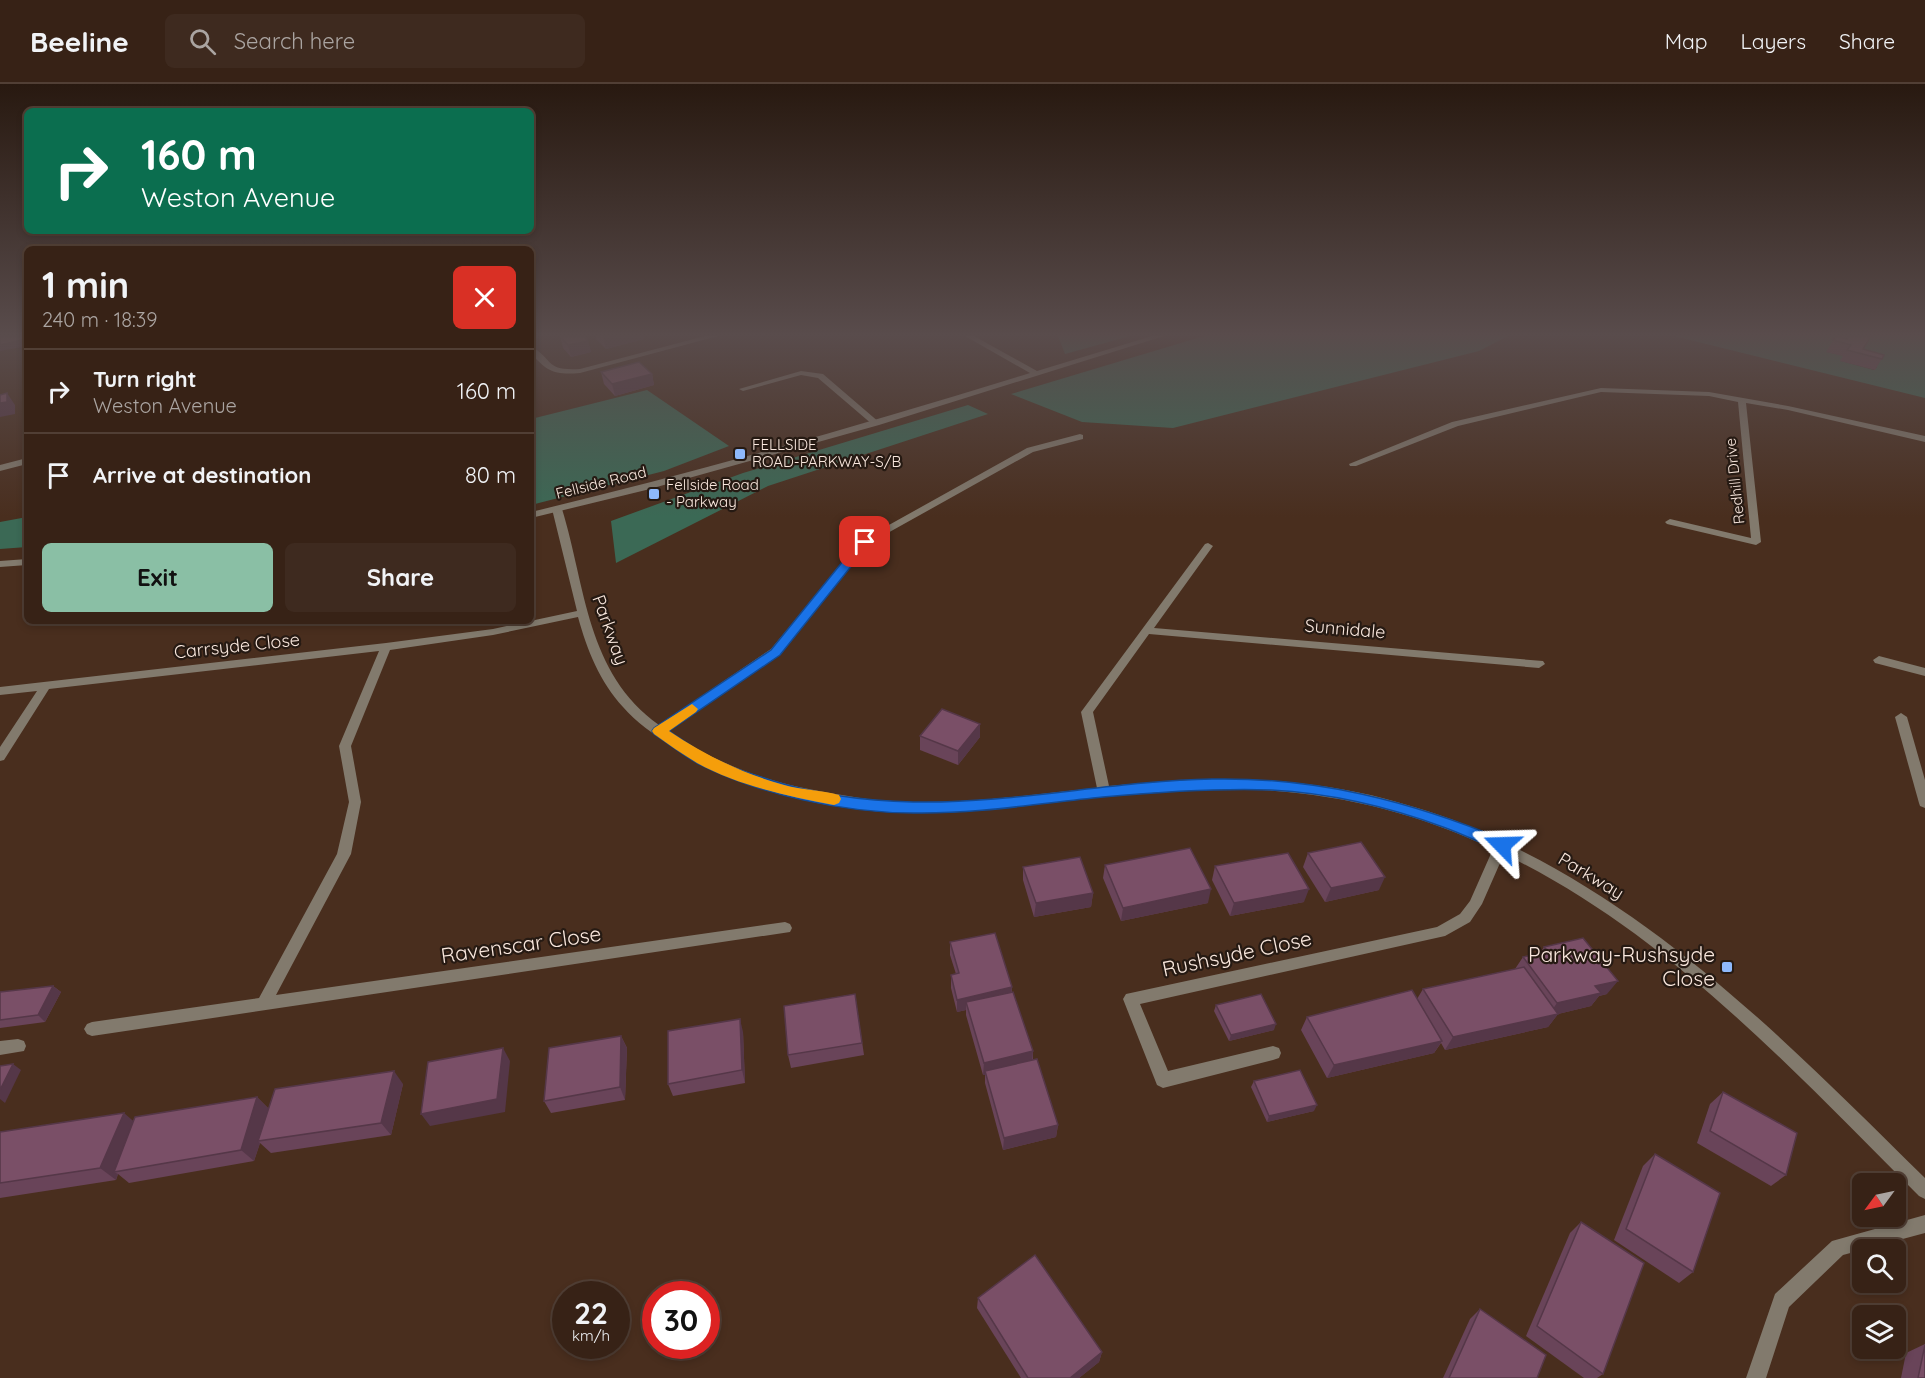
<!DOCTYPE html>
<html lang="en">
<head>
<meta charset="utf-8">
<style>
  body { margin:0; font-family:Quicksand,sans-serif; background:#3e2a1f; color:#f1f3f6; height:100vh; display:flex; flex-direction:column; font-size:22px; white-space:nowrap }
  * { box-sizing:border-box; margin:0 }
  p { font-size:20px; color:#aaa4a1 }
  .icon { flex:none; width:33px; height:33px; fill:none; stroke:currentColor; stroke-width:2; stroke-linecap:round; stroke-linejoin:round }
  .map { position:relative; flex:1; overflow:hidden }
  .panel { position:absolute; left:24px; top:162px; width:510px; height:378px; display:flex; flex-direction:column; background:#372216; border-radius:9px; box-shadow:0 3px 9px #0003,0 0 0 2px #513f35 }
  .panel>* { flex:none }
  .banner { position:absolute; left:24px; top:24px; width:510px; height:126px; border-radius:9px; box-shadow:0 3px 9px #0003,0 0 0 2px #513f35; background:#0b6e4f; color:#fff; overflow:hidden }
  .needle { width:39px; rotate:237deg }
  .buttons { position:absolute; left:1852px; top:1089px; display:grid; gap:12px }
  .buttons a { display:grid; place-items:center; width:54px; height:54px; border-radius:9px; background:#372216; box-shadow:0 3px 9px #0003,0 0 0 2px #513f35; font-size:30px }
  .speed { position:absolute; left:552px; top:1197px; display:flex; gap:12px; font-size:30px; font-weight:700; text-align:center }
  .speed>* { display:grid; place-content:center; width:78px; height:78px; border-radius:50%; background:#372216; box-shadow:0 3px 9px #0003,0 0 0 2px #513f35; line-height:1 }
  .speed small { font-size:15px; font-weight:400 }
  .speed .limit { border:9px solid #d22; background:#fff; color:#111 }
  .pin { position:absolute; display:grid; place-items:center; width:51px; height:51px; color:#fff; margin:-26px; border-radius:12px; box-shadow:0 3px 9px #0006 }
  .me { position:absolute; width:66px; margin:-33px; rotate:292deg; stroke-linejoin:round; filter:drop-shadow(0 0 4px #0008) }
  .turn { display:flex; align-items:center; gap:21px; height:126px; padding:0 18px; font-size:27px }
  .turn .icon { width:78px; height:78px; stroke-width:2.5 }
  .turn b { display:block; font-size:42px; line-height:51px }
  .round { display:grid; place-items:center; flex:none; width:63px; height:63px; border-radius:9px; background:#3e2a1f }
  .head { display:flex; align-items:center; justify-content:space-between; height:102px; padding:0 18px }
  h1 { font-size:36px; font-weight:800; line-height:45px }
  .cta { display:flex; gap:12px; margin-top:auto; padding:12px 18px }
  .cta a { flex:1; height:69px; border-radius:9px; background:#8abfa5; color:#111; font-size:24px; font-weight:800; line-height:69px; text-align:center }
  .cta a+a { background:#3e2a1f; color:#f1f3f6 }
  ul { padding:0; list-style:none }
  li { display:flex; align-items:center; gap:18px; height:84px; padding:0 18px; border-top:2px solid #513f35 }
  li div { flex:1 }
  li b { display:block; font-size:22px }
  li em { font-style:normal }
  header { display:flex; align-items:center; gap:36px; box-sizing:border-box; height:84px; padding:0 30px; background:#372216; border-bottom:2px solid #513f35 }
  header strong { font-size:28px }
  nav { display:flex; gap:33px; margin-inline-start:auto; font-size:21px }
  .search { width:420px; height:54px; background:#3e2a1f; display:flex; align-items:center; gap:15px; box-sizing:border-box; padding:0 21px; border-radius:9px; color:#aaa4a1; font-size:22px }
  .map>svg:first-child { display:block }
  .green { fill:#3b6955; fill-rule:evenodd }
  .lines { fill:none; stroke-linecap:round; stroke-linejoin:round }
  .service { fill:#827a6d; fill-rule:evenodd }
  .minor { fill:#827a6d; fill-rule:evenodd }
  .tertiary { fill:#827a6d; fill-rule:evenodd }
  .wall { fill:#694459 }
  .shaded-wall { fill:#553748 }
  .building { fill:#7a4f67; stroke:#553748; stroke-width:1.5 }
  .route { fill:#1a73e8; stroke:#114b97; stroke-width:1.5 }
  .slow { fill:#f59e0b }
  .poi-dot { fill:#8eb9fc; stroke:#261a13; stroke-width:2 }
  .labels { text-anchor:middle; stroke-width:4.5; stroke-linejoin:round; paint-order:stroke }
  .far-poi-label { font-size:15px; fill:#f9e7dd; stroke:#261a13; text-anchor:start }
  .far-street-label { font-size:15px; fill:#f9e7dd; stroke:#261a13 }
  .street-label { font-size:18px; fill:#f9e7dd; stroke:#261a13 }
  .near-street-label { font-size:21px; fill:#f9e7dd; stroke:#261a13 }
  .near-poi-label { font-size:21px; fill:#f9e7dd; stroke:#261a13; text-anchor:end }
</style>
</head>
<body>
<header>
<strong>Beeline</strong>
<div class="search"><svg class="icon" aria-label="search" viewBox="0 0 24 24"><circle cx="10" cy="10" r="6"/><path d="M15 15l6 6"/></svg>Search here</div>
<nav><a>Map</a><a>Layers</a><a>Share</a></nav>
</header>
<div class="map">
<svg width="1925" height="1294" viewBox="0 0 1925 1294">
  <rect width="100%" height="100%" fill="#492e1e"/>
  <g class="green">
    <path d="M1058,252H1130L1065,270Z"/>
    <path d="M1204,252H1508L1479,267L1173,344L1082,338L1011,310Z"/>
    <path d="M1674,252H1925V314ZM1866,260L1856,277L1877,283L1874,286L1841,277L1844,272L1827,268Z"/>
    <path d="M647,306L729,362L664,387L531,421V335Z"/>
    <path d="M968,321L988,330L768,402L616,479L611,437L743,389Z"/>
    <path d="M27,433V463L0,465V438Z"/>
  </g>
  <g class="lines">
    <path class="service" d="M801,287L823,290L880,339L873,341L818,294L801,291L743,307L739,305Z"/>
    <g class="minor">
      <path d="M705,252H718L580,289C555,291 547,288 531,269V262C554,276 545,287 580,285Z"/>
      <rect x="22" y="271" width="5" height="4"/>
      <path d="M1601,304L1709,308L1788,322L1925,352V358L1788,326L1746,319L1761,458L1756,461L1667,440L1665,438L1670,435L1751,454L1738,318L1709,312L1601,308L1458,342L1356,382H1350L1349,380L1452,338Z"/>
      <path d="M1080,350L1083,351V355L1033,368L868,460L779,571L667,647C726,685 773,700 842,711C866,715 890,719 914,719C975,719 1036,710 1097,704L1081,628L1205,460L1208,459L1213,462L1154,544L1543,577L1545,580L1539,584L1149,550L1093,628L1109,702C1201,693 1296,691 1386,715C1415,723 1446,732 1473,744C1485,749 1495,754 1507,757L1508,760C1671,838 1798,969 1925,1094V1115L1919,1112C1793,986 1667,849 1504,770L1482,820L1470,838L1445,852L1140,920L1168,987L1273,962L1279,964L1281,969L1279,974L1273,976L1163,1004L1157,1001L1123,915L1126,910L1437,843L1460,830L1470,817L1493,765C1412,726 1324,706 1234,705C1146,704 1060,720 972,725C952,726 931,729 911,729C888,728 864,724 841,720C779,711 723,694 670,661C653,650 636,638 623,623C600,598 587,566 578,533L493,551L390,566L351,662L361,718L351,770L276,911L785,838L790,840L792,844L790,848L92,952L87,950L84,945L87,940L92,938L259,914L337,770L349,718L339,662L379,567L49,605L4,676L0,677V663L37,607L0,611V603L386,559L493,545L577,527L552,425L557,422L562,425C586,503 586,589 659,641L771,565L862,456L1027,364Z"/>
      <path d="M27,374V380L0,387V381Z"/>
      <path d="M1879,572L1925,584V592L1875,579L1873,576Z"/>
      <path d="M1901,629L1907,633L1925,696V724L1920,722L1919,719L1895,633Z"/>
      <path d="M18,955L24,957L26,962L24,967L0,971V957Z"/>
      <path d="M1925,1131V1149L1843,1171L1789,1223L1766,1294H1746L1775,1210L1832,1157Z"/>
    </g>
    <g class="tertiary">
      <path d="M965,252H974L1037,287L1152,252H1164L879,341L646,406L531,434V428C699,388 865,340 1030,289Z"/>
      <path d="M27,475V481L0,483V477Z"/>
    </g>
  </g>
  <g class="wall">
    <path d="M560,252L588,257L591,268L571,273L563,264Z"/>
    <path d="M596,252H644V255L606,265L596,255Z"/>
    <path d="M1836,252H1871L1863,265L1884,271L1875,286L1840,277L1843,272L1826,268Z"/>
    <path d="M601,288L652,290L654,301L615,312L604,300Z"/>
    <path d="M920,652L980,653L958,681L920,666Z"/>
    <path d="M1308,769L1379,806L1325,818L1303,783Z"/>
    <path d="M1105,781L1208,819L1121,837L1103,794Z"/>
    <path d="M1215,782L1304,818L1230,832L1212,796Z"/>
    <path d="M1023,783L1093,809L1091,823L1034,833L1023,796Z"/>
    <path d="M950,858L1012,903V908L1033,967V976L1058,1041L1056,1053L1003,1066L985,999V991H983L966,931V926L957,928L951,904V891L956,890L950,871Z"/>
    <path d="M1544,863L1607,910L1599,912L1591,922L1558,930L1548,943L1445,966L1441,959L1434,969L1327,994L1301,946L1307,933L1417,915L1423,905L1515,885L1523,873L1540,869Z"/>
    <path d="M53,902L61,908L45,938L0,944V908Z"/>
    <path d="M855,910L864,971L791,984L788,971Z"/>
    <path d="M1216,921L1274,946L1229,957L1214,927Z"/>
    <path d="M743,948L745,999L673,1012L668,1000Z"/>
    <path d="M621,952L627,964L625,1016L551,1029L544,1017Z"/>
    <path d="M1254,997L1314,1027L1267,1038L1251,1003Z"/>
    <path d="M403,1000L391,1051L271,1069L260,1059L254,1077L129,1099L118,1090L116,1096L0,1114V1048L134,1038L257,1013L269,1025Z"/>
    <path d="M1723,1008L1786,1091L1771,1102L1697,1059L1710,1020Z"/>
    <path d="M1655,1070L1693,1188L1679,1199L1614,1156L1643,1082Z"/>
    <path d="M1581,1138L1603,1290L1597,1294H1584L1526,1252L1570,1149Z"/>
    <path d="M978,1214L1102,1268L1099,1278L1079,1294H1021L977,1224Z"/>
    <path d="M1480,1225L1537,1294H1443L1470,1235Z"/>
    <path d="M1925,1260V1294H1901L1906,1269Z"/>
  </g>
  <g class="shaded-wall">
    <path d="M26,252H27V262L0,267V261Z"/>
    <path d="M608,252H644V255L606,265L603,253Z"/>
    <path d="M588,257L591,268L571,273L568,261Z"/>
    <path d="M652,290L654,301L615,312L612,300Z"/>
    <path d="M7,309L15,321V330L0,333V319Z"/>
    <path d="M531,315L534,326L531,327Z"/>
    <path d="M980,640V653L958,681V667Z"/>
    <path d="M1385,793L1379,806L1325,818L1331,804Z"/>
    <path d="M1211,805L1208,819L1121,837L1123,824Z"/>
    <path d="M1309,805L1304,818L1230,832L1234,819Z"/>
    <path d="M1093,809L1091,823L1034,833L1036,819Z"/>
    <path d="M1618,897L1607,910L1599,912L1591,922L1558,930L1548,943L1445,966L1453,953L1548,932L1557,919L1595,902Z"/>
    <path d="M53,902L61,908L45,938L38,931Z"/>
    <path d="M1012,903L1011,916L966,918V926L957,928V916Z"/>
    <path d="M740,935L743,948L745,999L742,986Z"/>
    <path d="M1276,940L1274,946L1229,957L1231,951Z"/>
    <path d="M621,952L627,964L625,1016L620,1003Z"/>
    <path d="M1442,957L1434,969L1327,994L1334,981Z"/>
    <path d="M503,964L510,977L505,1028L430,1042L421,1030Z"/>
    <path d="M1033,967L1032,980L985,987V991H983L984,979Z"/>
    <path d="M13,980L21,986L5,1019L0,1015V1006Z"/>
    <path d="M394,987L403,1000L391,1051L381,1039Z"/>
    <path d="M257,1013L269,1025L258,1057L260,1059L254,1077L241,1066Z"/>
    <path d="M1317,1021L1314,1027L1267,1038L1269,1032Z"/>
    <path d="M124,1029L138,1041L114,1088L118,1090L116,1096L100,1084Z"/>
    <path d="M1058,1041L1056,1053L1003,1066L1004,1054Z"/>
    <path d="M1102,1268L1099,1278L1079,1294H1070Z"/>
  </g>
  <g class="building">
    <path d="M0,252H26V255L0,261Z"/>
    <path d="M560,252H584L588,257L568,261Z"/>
    <path d="M1836,252L1847,255L1848,252H1871L1863,265L1884,271L1882,275L1847,266L1851,261L1833,256Z"/>
    <path d="M639,278L652,290L612,300L601,288Z"/>
    <path d="M7,309V318L0,319V311Z"/>
    <path d="M942,625L980,640L958,667L920,652Z"/>
    <path d="M1361,758L1385,793L1331,804L1308,769Z"/>
    <path d="M1190,764L1211,805L1123,824L1105,781Z"/>
    <path d="M1288,769L1309,805L1234,819L1215,782Z"/>
    <path d="M1080,773L1093,809L1036,819L1023,783Z"/>
    <path d="M995,849L1012,903L957,916L951,891L959,889L950,858Z"/>
    <path d="M1583,854L1618,897L1595,902L1601,909L1557,919L1523,873L1548,868L1544,863Z"/>
    <path d="M1524,883L1558,930L1453,953L1423,905Z"/>
    <path d="M53,902L38,931L0,936V908Z"/>
    <path d="M1412,906L1442,957L1334,981L1307,933Z"/>
    <path d="M1013,908L1033,967L984,979L966,918Z"/>
    <path d="M855,910L862,959L788,971L784,922Z"/>
    <path d="M1261,910L1276,940L1231,951L1216,921Z"/>
    <path d="M740,935L742,986L668,1000V947Z"/>
    <path d="M621,952L620,1003L544,1017L549,964Z"/>
    <path d="M503,964L497,1015L421,1030L428,978Z"/>
    <path d="M1037,975L1058,1041L1004,1054L985,987Z"/>
    <path d="M13,980L0,1006V982Z"/>
    <path d="M1300,986L1317,1021L1269,1032L1254,997Z"/>
    <path d="M394,987L381,1039L258,1057L275,1005Z"/>
    <path d="M1723,1008L1797,1049L1786,1091L1710,1047Z"/>
    <path d="M257,1013L241,1066L114,1088L135,1033Z"/>
    <path d="M124,1029L100,1084L0,1099V1048Z"/>
    <path d="M1655,1070L1720,1109L1693,1188L1626,1145Z"/>
    <path d="M1581,1138L1644,1179L1603,1290L1537,1242Z"/>
    <path d="M1035,1171L1102,1268L1070,1294H1028L978,1214Z"/>
    <path d="M1480,1225L1546,1271L1537,1294H1449Z"/>
    <path d="M1925,1261V1294H1918Z"/>
  </g>
  <linearGradient id="sky" x2="0" y2="1"><stop stop-color="#281910"/><stop offset="0.58" stop-color="#594c4c"/><stop offset="1" stop-color="#594c4c" stop-opacity="0"/></linearGradient>
  <rect width="1925" height="433" fill="url(#sky)"/>
  <path class="route" d="M865,454L871,458L869,460L780,571L669,647C681,655 694,664 707,672C727,683 749,689 770,696C815,710 866,717 913,718C1013,720 1112,697 1212,695C1317,693 1410,717 1507,757L1509,761L1507,765L1502,767C1482,760 1463,750 1443,743C1389,723 1328,709 1271,706C1215,704 1159,708 1103,713C1041,719 978,730 914,729C845,729 761,711 699,680C684,672 669,660 654,650L652,647L654,644L771,566L861,455Z"/>
  <path class="slow" d="M692,620L698,625L696,628L669,647C705,671 741,689 784,701C802,706 821,706 839,711L841,715L839,719L834,721C787,712 739,702 697,679C682,670 668,660 654,650L652,647L654,644Z"/>
  <g class="poi-dot">
    <rect x="734" y="364" width="12" height="12" rx="3"/>
    <rect x="648" y="404" width="12" height="12" rx="3"/>
    <rect x="1721" y="877" width="12" height="12" rx="3"/>
  </g>
  <g class="labels">
    <g class="far-poi-label">
      <text x="752" y="366">FELLSIDE<tspan x="752" dy="17">ROAD-PARKWAY-S/B</tspan></text>
      <text x="666" y="406">Fellside Road<tspan x="666" dy="17">- Parkway</tspan></text>
    </g>
    <g class="far-street-label">
      <text transform="translate(1735 397) rotate(-96)" y="5">Redhill Drive</text>
      <text transform="translate(601 399) rotate(-14)" y="5">Fellside Road</text>
    </g>
    <g class="street-label">
      <text transform="translate(1345 545) rotate(5)" y="6">Sunnidale</text>
      <text transform="translate(610 546) rotate(70)" y="6">Parkway</text>
      <text transform="translate(237 562) rotate(-6)" y="6">Carrsyde Close</text>
      <text transform="translate(1591 792) rotate(31)" y="6">Parkway</text>
    </g>
    <g class="near-street-label">
      <text transform="translate(521 861) rotate(-8)" y="7">Ravenscar Close</text>
      <text transform="translate(1237 870) rotate(-12)" y="7">Rushsyde Close</text>
    </g>
    <g class="near-poi-label">
      <text x="1715" y="878">Parkway-Rushsyde<tspan x="1715" dy="24">Close</tspan></text>
    </g>
  </g>
</svg>
<div class="buttons">
<a><svg class="needle" viewBox="-14 -14 28 28"><path d="M0-13l5 13h-10z" fill="#e53935"/><path d="M0 13l5-13h-10z" fill="#aaa4a1"/></svg></a>
<a><svg class="icon" aria-label="search" viewBox="0 0 24 24"><circle cx="10" cy="10" r="6"/><path d="M15 15l6 6"/></svg></a>
<a><svg class="icon" aria-label="layers" viewBox="0 0 24 24"><path d="M12 4l9 5-9 5-9-5zM3 14l9 5 9-5"/></svg></a>
</div>
<div class="speed"><div>22<small>km/h</small></div><div class="limit">30</div></div>
<div class="pin" style="left:865px;top:458px;background:#d93025"><svg class="icon" aria-label="arrive" viewBox="0 0 24 24"><path d="M6 21V4h12l-3 4 3 4H6"/></svg></div>
<svg class="me" style="left:1502px;top:761px" viewBox="-20 -20 40 40"><path d="M0-17L14 15 0 8-14 15z" fill="#1a73e8" stroke="#fff" stroke-width="4"/></svg>
<div class="banner">
<div class="turn"><svg class="icon" aria-label="right" viewBox="0 0 24 24"><path d="M7 20v-9h11M14 6l5 5-5 5"/></svg><div><b>160 m</b>Weston Avenue</div></div>
</div>
<section class="panel">
<div class="head"><div><h1>1 min</h1><p>240 m · 18:39</p></div><a class="round" style="background:#d93025;color:#fff"><svg class="icon" aria-label="close" viewBox="0 0 24 24"><path d="M6 6l12 12M18 6L6 18"/></svg></a></div>
<ul>
<li><svg class="icon" aria-label="right" viewBox="0 0 24 24"><path d="M7 20v-9h11M14 6l5 5-5 5"/></svg><div><b>Turn right</b><p>Weston Avenue</p></div><em>160 m</em></li>
<li><svg class="icon" aria-label="arrive" viewBox="0 0 24 24"><path d="M6 21V4h12l-3 4 3 4H6"/></svg><div><b>Arrive at destination</b></div><em>80 m</em></li>
</ul>
<div class="cta"><a>Exit</a><a>Share</a></div>
</section>
</div>
</body>
</html>
